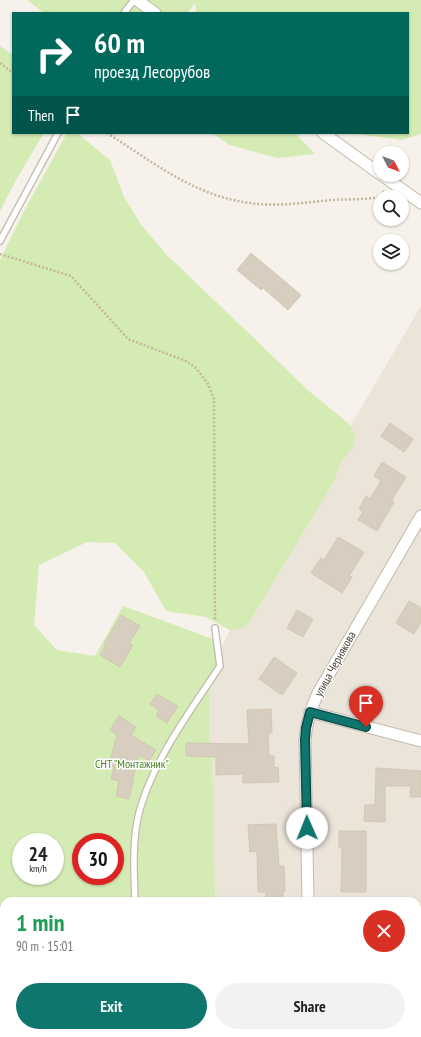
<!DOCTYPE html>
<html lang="en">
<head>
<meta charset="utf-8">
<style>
  body { margin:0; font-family:"PT Sans Narrow",sans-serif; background:#f2f2f2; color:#222; height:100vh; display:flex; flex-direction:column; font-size:15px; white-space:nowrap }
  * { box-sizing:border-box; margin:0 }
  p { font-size:13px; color:#767676 }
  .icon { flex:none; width:22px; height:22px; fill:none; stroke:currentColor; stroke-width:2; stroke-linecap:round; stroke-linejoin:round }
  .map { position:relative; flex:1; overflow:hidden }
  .side { position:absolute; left:0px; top:897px; width:421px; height:140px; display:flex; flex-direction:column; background:#fff; border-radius:12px 12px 0 0; box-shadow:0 1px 3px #0004 }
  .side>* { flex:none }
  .guide { position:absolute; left:12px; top:12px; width:397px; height:122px; border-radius:0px; box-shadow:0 1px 3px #0004; background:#00695c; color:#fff; overflow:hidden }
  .needle { width:26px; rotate:132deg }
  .tools { position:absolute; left:373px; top:146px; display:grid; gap:8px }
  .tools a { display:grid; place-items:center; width:36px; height:36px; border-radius:50%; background:#fff; box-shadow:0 1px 3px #0004; font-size:20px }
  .speed { position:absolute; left:12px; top:833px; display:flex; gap:8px; font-size:20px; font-weight:700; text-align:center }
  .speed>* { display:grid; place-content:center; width:52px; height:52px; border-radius:50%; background:#fff; box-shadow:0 1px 3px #0004; line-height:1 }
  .speed small { font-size:10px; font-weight:400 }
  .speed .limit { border:6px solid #d22; background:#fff; color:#111 }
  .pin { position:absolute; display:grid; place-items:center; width:34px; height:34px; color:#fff; margin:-41px -17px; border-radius:50% 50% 50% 0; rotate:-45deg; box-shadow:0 0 4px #0007 }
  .pin .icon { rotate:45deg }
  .me { position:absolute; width:44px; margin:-22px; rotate:359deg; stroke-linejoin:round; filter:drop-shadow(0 0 3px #0008) }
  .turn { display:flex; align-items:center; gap:14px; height:84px; padding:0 16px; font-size:18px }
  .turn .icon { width:52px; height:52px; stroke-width:2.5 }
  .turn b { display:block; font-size:28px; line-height:34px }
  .then { display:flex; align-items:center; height:38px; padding:0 16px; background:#0003; gap:8px; font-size:15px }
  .round { display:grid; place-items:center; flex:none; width:42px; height:42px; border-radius:21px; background:#f2f2f2 }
  .summary { display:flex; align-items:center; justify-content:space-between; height:68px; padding:0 16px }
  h1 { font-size:24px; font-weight:800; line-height:30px; color:#1e9e55 }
  .button { display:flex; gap:8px; margin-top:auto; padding:8px 16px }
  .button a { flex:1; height:46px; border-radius:24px; background:#0f766e; color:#fff; font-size:16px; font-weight:800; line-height:46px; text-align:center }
  .button a+a { background:#f2f2f2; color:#222 }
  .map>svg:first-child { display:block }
  .residential { fill:#eae4d9 }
  .green { fill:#d4ebb3; fill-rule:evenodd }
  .building { fill:#d8cec0; stroke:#d4c6b3 }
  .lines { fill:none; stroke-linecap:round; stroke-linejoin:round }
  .lane-casing { stroke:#c2baad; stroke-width:8 }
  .street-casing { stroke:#c2baad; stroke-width:13 }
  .path { stroke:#c5b69e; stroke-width:2.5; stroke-dasharray:2 2; stroke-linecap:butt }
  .lane { stroke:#fff; stroke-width:5.5 }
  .street { stroke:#fff; stroke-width:11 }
  .route-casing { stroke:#0a4d48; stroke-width:10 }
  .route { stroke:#0f766e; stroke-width:7 }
  .labels { text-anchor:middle; stroke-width:3; stroke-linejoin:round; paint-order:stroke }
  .street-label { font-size:12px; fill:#4b4338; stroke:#fff }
  .park-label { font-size:12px; fill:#4d8128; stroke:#fff }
</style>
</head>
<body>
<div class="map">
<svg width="421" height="1037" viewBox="0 0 421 1037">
  <rect width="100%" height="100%" fill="#f6f2eb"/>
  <path class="residential" d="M421,306V1037H159V1033H417V901H147L156,787L230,630Z"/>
  <g class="green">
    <path d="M27,0H421V134L402,140L349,133H408V13H196L195,3L187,13H44Z"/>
    <path d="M0,46L13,55V133H44L16,180L0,211Z"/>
    <path d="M67,133H77L110,160L124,197L142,226L166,254L309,391L348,423L356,436L353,447L341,462L333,483L248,624L242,628L230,630L206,617L166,611L144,572L115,543L87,542L39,565L34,625L57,650L95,656L123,606L213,639L217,661L209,692V733L212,765L215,901H4V1033H220V1037H0V260L24,211ZM21,842H55V876H21ZM81,842H115V876H81Z"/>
    <path d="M212,133H295L315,154L277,158L230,145Z"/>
  </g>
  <g class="building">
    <path d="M251,253L301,295L288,310L263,288L261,290L237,270Z"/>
    <path d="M390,423L413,439L404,452L381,436Z"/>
    <path d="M382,462L406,477L392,500L394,502L377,531L358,520L363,512L359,509L366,496L370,499L381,481L374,476Z"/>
    <path d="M338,537L364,552L349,576L352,577L342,593L311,573L321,558L324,560Z"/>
    <path d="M409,601L421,608V622L414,634L396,623Z"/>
    <path d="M297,610L313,619L303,637L287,628Z"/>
    <path d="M121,615L140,626L129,643L133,645L120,667L100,655L106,644H104Z"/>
    <path d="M274,657L297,673L282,695L259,679Z"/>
    <path d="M157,694L178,706L167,723L156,716L159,710L150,704Z"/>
    <path d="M271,709L272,733H268L269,756H274V768L278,767L279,782L243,783V774L216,775V757L186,756V743L249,744L247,710Z"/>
    <path d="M119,716L136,727L131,735L156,750L149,761L139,755L132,783H133L129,799L116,796L119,781L111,779L114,767L109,765L117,735L110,730Z"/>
    <path d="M376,768L421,771V797H410L411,786H385V822L364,821L365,805H375Z"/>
    <path d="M276,824L279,866H284L285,891H283V898L266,899V892H258L257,851L250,852L248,825Z"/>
    <path d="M339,831H366V892H341L342,847H339Z"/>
  </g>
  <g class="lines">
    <defs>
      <g id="lane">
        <path d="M124,13L134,0"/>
        <path d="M0,241L58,133"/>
        <path d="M135,901C134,872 132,841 139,813C152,762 191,710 220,666L215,628"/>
        <path d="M0,1033L1,1037"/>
        <path d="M153,1033V1037"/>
      </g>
      <g id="street">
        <path d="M137,0L155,13"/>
        <path d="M323,133L380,174"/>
        <path d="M382,175L421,203"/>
        <path d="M310,712L421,741"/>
        <path d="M308,901L305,740C306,723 311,708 318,693L421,516"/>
        <path d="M311,1033V1037"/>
      </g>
    </defs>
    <use href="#lane" class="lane-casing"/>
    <use href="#street" class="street-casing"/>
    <g class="path">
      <path d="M0,63L13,73"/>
      <path d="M107,133C148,159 190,192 238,201C269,208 301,203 332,200C341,199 371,200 377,197C380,196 382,193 384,191"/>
      <path d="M0,254L71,276L128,339L186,361L197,369L208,384L214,399L215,621"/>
    </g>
    <use href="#lane" class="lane"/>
    <use href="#street" class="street"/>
  </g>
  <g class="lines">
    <defs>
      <path id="route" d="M307,828L305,740L306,728L310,712L366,727"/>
    </defs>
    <use href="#route" class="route-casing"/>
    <use href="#route" class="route"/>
  </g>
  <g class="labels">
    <g class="street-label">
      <text transform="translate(335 664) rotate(-61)" y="4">улица Чернякова</text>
    </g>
    <g class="park-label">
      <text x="132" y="768">СНТ "Монтажник"</text>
    </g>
  </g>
</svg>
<div class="tools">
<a><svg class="needle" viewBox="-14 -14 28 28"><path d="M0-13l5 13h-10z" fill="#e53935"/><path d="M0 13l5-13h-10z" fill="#767676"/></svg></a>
<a><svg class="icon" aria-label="search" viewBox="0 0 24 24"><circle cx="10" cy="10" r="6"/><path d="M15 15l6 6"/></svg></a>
<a><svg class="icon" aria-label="layers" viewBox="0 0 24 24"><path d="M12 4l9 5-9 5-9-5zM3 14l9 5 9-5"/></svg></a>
</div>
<div class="speed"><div>24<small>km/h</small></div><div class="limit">30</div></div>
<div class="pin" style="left:366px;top:727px;background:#d93025"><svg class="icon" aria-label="arrive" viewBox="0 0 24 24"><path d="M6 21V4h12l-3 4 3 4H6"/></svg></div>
<svg class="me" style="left:307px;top:828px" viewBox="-20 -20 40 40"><circle r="19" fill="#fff"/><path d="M0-13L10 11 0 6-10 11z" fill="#0f766e"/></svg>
<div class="guide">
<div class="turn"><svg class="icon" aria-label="right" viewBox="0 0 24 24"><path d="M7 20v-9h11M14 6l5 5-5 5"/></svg><div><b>60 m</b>проезд Лесорубов</div></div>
<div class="then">Then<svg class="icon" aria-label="arrive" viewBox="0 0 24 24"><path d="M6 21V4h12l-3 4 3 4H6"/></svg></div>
</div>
<section class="side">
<div class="summary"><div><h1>1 min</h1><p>90 m · 15:01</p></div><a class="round" style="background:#d93025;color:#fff"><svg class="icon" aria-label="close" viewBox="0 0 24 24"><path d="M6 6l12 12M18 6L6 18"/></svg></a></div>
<div class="button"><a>Exit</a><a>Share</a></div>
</section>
</div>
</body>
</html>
